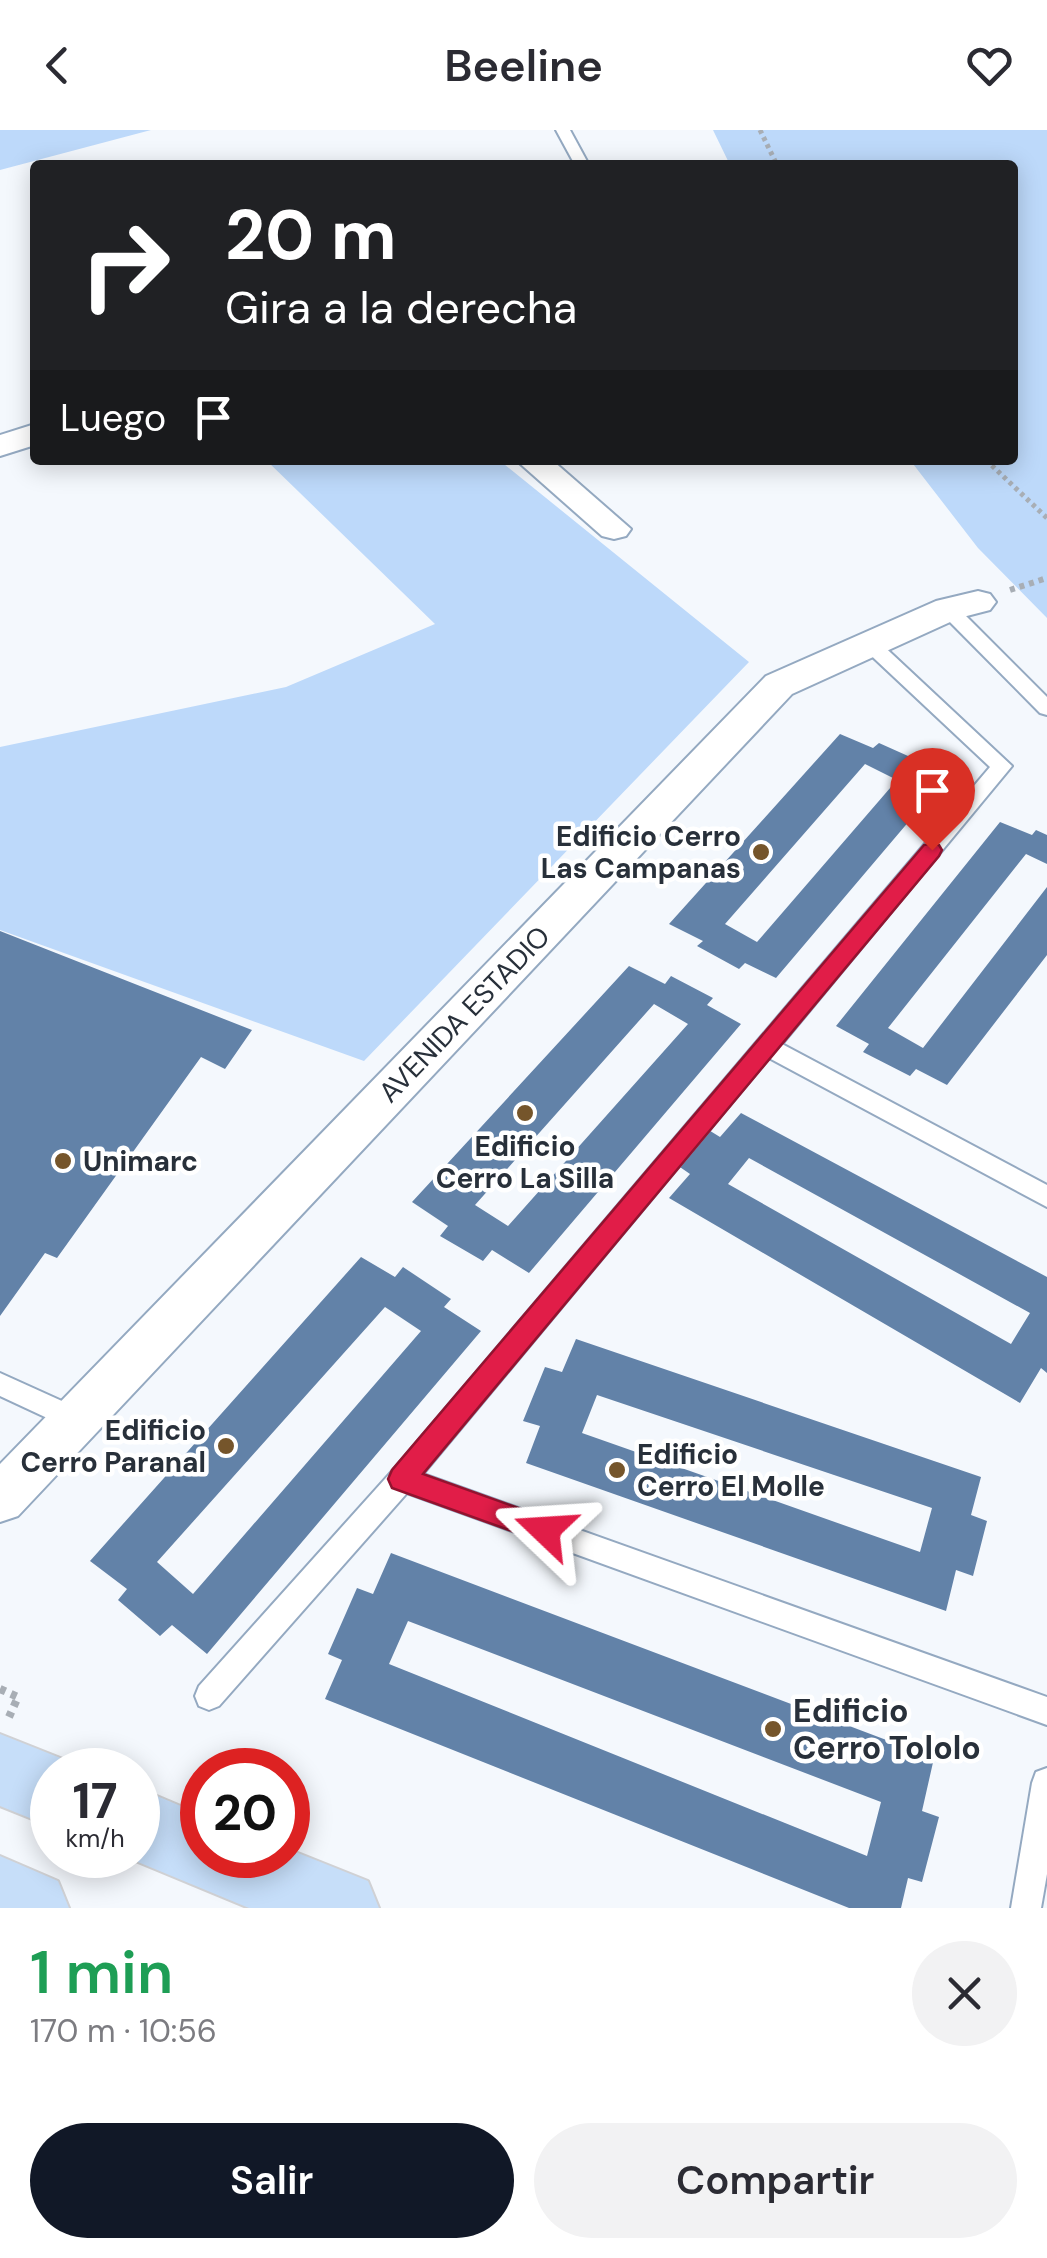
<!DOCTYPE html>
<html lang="es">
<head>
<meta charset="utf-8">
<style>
  body { margin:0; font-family:"DM Sans",sans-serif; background:#f2f2f3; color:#2b2b33; height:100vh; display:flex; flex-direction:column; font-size:38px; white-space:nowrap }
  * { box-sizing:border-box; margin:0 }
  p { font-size:32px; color:#7c7c81 }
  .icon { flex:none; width:55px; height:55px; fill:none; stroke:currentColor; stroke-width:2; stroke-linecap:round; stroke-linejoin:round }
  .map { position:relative; height:1778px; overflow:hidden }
  .sheet { display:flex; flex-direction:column; background:#fff; flex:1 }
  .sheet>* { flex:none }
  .guide { position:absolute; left:30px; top:30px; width:988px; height:305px; border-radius:10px; box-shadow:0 5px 25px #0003; background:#202124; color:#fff; overflow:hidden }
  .speed { position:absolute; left:30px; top:1618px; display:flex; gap:20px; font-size:50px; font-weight:700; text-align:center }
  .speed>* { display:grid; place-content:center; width:130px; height:130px; border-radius:50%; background:#fff; box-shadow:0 5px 25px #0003; line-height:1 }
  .speed small { font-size:25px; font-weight:400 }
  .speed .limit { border:15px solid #d22; background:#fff; color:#111 }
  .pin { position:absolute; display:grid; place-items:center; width:85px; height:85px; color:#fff; margin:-102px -42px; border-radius:50% 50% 50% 0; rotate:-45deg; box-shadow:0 0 10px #0007 }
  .pin .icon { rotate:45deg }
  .me { position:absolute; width:110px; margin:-55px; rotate:290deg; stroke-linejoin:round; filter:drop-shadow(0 0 8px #0008) }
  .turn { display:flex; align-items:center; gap:35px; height:210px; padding:0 30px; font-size:45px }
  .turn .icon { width:130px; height:130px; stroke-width:2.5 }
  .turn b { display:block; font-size:70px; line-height:85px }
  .then { display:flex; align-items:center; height:95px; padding:0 30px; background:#0003; gap:20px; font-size:38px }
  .round { display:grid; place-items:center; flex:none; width:105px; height:105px; border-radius:52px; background:#f2f2f3 }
  .head { display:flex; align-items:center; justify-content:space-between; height:170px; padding:0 30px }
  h1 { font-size:60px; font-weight:600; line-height:75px; color:#1e9e55 }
  .cta { display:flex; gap:20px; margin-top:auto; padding:20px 30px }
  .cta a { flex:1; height:115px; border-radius:60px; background:#111827; color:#fff; font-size:40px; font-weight:600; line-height:115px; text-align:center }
  .cta a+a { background:#f2f2f3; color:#2b2b33 }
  header { display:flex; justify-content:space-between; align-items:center; height:130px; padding:0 30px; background:#fff; font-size:45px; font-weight:600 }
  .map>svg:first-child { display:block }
  .green { fill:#bdd9fa }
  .building { fill:#6282a8; fill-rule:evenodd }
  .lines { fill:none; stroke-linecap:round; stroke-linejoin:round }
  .service-casing { stroke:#94a9c1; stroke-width:4 }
  .minor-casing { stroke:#94a9c1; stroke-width:4 }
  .primary-casing { stroke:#d0d1d4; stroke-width:4 }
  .path-far2 { stroke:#a8aeb5; stroke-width:5; stroke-dasharray:4 4; stroke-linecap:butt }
  .path-far1 { stroke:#a8aeb5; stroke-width:6; stroke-dasharray:5 5; stroke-linecap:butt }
  .path { stroke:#a8aeb5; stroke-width:8; stroke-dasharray:6 6; stroke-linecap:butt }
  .service { fill:#fff; fill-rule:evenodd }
  .minor { fill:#fff; fill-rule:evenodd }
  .primary { fill:#c6def9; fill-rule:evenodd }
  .route { fill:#e11d48; stroke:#92132f; stroke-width:2.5 }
  .poi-dot { fill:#75552b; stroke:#fff; stroke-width:4 }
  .labels { text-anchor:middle; stroke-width:9; stroke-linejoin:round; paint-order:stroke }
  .poi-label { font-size:28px; font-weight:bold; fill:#28303a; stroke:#fff; text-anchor:end }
  .street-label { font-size:28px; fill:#28303a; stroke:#fff }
  .near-poi-label { font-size:32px; font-weight:bold; fill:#28303a; stroke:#fff; text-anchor:start }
</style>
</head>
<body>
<header><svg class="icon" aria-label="back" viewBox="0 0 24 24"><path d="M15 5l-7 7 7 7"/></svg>Beeline<svg class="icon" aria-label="heart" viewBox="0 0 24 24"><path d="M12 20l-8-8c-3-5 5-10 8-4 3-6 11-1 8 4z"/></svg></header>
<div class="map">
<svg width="1047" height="1778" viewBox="0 0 1047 1778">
  <rect width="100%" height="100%" fill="#f4f8fd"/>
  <g class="green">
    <path d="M0,0H151L0,40Z"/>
    <path d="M713,0H1047V488L978,418L910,330H1012V35H730Z"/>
    <path d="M266,330H499L749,532L364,931L0,800V617L286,557L435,494Z"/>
  </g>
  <g class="building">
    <path d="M840,604L873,618L879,613L917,630L913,636L944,650L776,848L745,833L739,839L697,816L703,811L669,794ZM865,634L897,650L757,812L725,794Z"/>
    <path d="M1000,692L1032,705L1036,700L1047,705V734L1026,724L888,898L923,918L1047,757V825L947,955L916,939L910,946L863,922L869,914L836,896Z"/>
    <path d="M0,801L252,900L225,939L201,927L57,1128L45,1123L0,1186Z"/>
    <path d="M629,836L665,854L671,846L713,868L707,875L741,894L529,1143L492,1120L483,1131L440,1106L448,1096L412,1072ZM654,874L688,894L508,1096L475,1075Z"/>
    <path d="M741,983L1047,1147V1243L1041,1238L1020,1273L669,1068L690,1044L677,1035L707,999L720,1007ZM749,1028L1030,1183L1011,1214L728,1054Z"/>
    <path d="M361,1127L395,1147L403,1137L451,1169L444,1177L481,1201L207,1524L172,1495L160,1506L118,1470L127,1459L90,1431ZM385,1177L421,1201L193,1464L157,1432Z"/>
    <path d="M576,1209L981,1347L971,1385L987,1391L973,1446L956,1440L946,1481L526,1333L540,1296L523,1291L545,1237L562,1242ZM597,1265L932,1378L920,1422L582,1303Z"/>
    <path d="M391,1423L934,1628L922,1681L939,1687L922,1752L908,1748L901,1778H849L325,1569L342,1530L328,1524L357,1458L373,1464ZM408,1491L881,1672L867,1726L389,1534Z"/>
  </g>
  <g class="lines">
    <defs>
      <g id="service">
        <path d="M556,0H570L589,35H575Z"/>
        <path d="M948,473L955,475L1047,567V585L1040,583L941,483V475Z"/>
        <path d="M869,507L876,509L1012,636L782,914L1047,1055V1077L769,928L423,1344L1047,1567V1595L407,1363L219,1576L209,1580L199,1576L195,1566L199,1556L393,1340L990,637L862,517L860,513Z"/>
        <path d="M0,1243L84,1281L88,1289L84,1297L75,1301L0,1266Z"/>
        <path d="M1047,1638V1744L1041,1778H1011L1032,1653L1036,1642Z"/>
      </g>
      <g id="minor">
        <path d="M35,294V315L0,326V305Z"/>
        <path d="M516,330H552L631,399L626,406L614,409L602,406Z"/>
        <path d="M978,461L990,464L996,472L990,480L959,488L792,564L18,1386L0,1392V1334L766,546L936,471Z"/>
      </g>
      <g id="primary">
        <path d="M0,1604L78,1635L80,1640H52V1697L0,1676Z"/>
        <path d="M138,1658L202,1685V1725H288V1719L368,1751L379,1778H249L121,1725H138Z"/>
        <path d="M0,1726L58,1751L69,1778H0Z"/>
      </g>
    </defs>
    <use href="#service" class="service-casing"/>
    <use href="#minor" class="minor-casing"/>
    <use href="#primary" class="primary-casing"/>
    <g class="path-far2">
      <path d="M760,0L777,35"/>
      <path d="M986,330L1047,388"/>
    </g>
    <path class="path-far1" d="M1010,460L1047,448"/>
    <path class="path" d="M0,1559L18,1567L9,1587"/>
    <use href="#service" class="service"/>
    <use href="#minor" class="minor"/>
    <use href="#primary" class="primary"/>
  </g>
  <path class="route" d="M932,713L939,715L942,720L939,726L423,1344L555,1391L559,1400L555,1410L545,1413L392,1358L388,1349L392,1340L924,715Z"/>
  <g class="poi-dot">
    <circle cx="761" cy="722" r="10"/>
    <circle cx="525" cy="983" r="10"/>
    <circle cx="63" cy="1031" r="10"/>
    <circle cx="226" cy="1316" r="10"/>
    <circle cx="617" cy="1340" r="10"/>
    <circle cx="773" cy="1599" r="10"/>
  </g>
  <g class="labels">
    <g class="poi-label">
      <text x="741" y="716">Edificio Cerro<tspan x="741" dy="32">Las Campanas</tspan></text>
      <text x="525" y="1026" text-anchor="middle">Edificio<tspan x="525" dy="32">Cerro La Silla</tspan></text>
      <text x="83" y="1041" text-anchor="start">Unimarc</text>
      <text x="206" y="1310">Edificio<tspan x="206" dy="32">Cerro Paranal</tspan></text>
      <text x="637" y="1334" text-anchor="start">Edificio<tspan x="637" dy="32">Cerro El Molle</tspan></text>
    </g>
    <g class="street-label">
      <text transform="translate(464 884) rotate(-46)" y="10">AVENIDA ESTADIO</text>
    </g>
    <g class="near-poi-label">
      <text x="793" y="1592">Edificio<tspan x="793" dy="37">Cerro Tololo</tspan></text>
    </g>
  </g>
</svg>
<div class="speed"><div>17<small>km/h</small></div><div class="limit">20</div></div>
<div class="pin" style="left:932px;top:720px;background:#d93025"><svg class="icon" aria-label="arrive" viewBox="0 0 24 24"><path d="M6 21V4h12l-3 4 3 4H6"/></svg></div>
<svg class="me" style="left:545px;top:1400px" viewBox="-20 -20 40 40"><path d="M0-17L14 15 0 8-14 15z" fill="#e11d48" stroke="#fff" stroke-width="4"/></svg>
<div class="guide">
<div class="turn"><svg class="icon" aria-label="right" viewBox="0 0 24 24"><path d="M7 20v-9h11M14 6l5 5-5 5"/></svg><div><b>20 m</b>Gira a la derecha</div></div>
<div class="then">Luego<svg class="icon" aria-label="arrive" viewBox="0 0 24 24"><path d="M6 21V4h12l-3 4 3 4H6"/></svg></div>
</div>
</div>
<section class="sheet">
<div class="head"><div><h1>1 min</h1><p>170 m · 10:56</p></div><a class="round"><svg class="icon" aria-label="close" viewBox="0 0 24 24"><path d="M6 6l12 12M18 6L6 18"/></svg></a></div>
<div class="cta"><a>Salir</a><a>Compartir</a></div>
</section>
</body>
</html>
